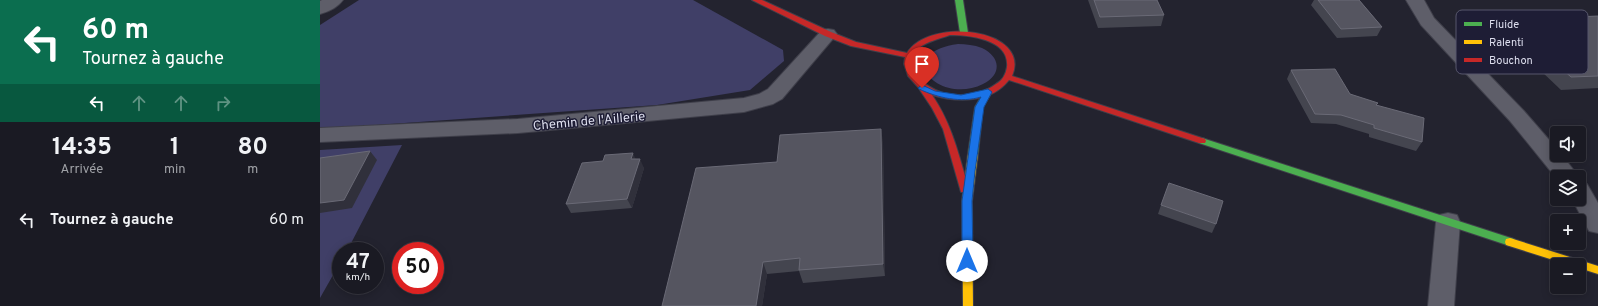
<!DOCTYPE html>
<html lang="fr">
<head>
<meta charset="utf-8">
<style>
  body { margin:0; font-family:Overpass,sans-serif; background:#23232b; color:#f1f3f6; height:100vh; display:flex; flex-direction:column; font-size:15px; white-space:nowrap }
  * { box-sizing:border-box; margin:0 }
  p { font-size:13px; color:#9fa1a6 }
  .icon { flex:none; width:22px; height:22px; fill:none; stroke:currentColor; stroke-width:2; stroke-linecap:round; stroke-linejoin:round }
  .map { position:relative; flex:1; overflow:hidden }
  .side { display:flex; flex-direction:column; background:#1a1a23; width:320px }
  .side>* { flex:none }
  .top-card { background:#0b6e4f; color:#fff; overflow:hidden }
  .tools { position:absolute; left:1230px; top:126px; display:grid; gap:8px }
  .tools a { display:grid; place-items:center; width:36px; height:36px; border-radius:4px; background:#1a1a23; box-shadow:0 2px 10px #0003,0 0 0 1px #383841; font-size:20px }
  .speed { position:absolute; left:12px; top:242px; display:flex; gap:8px; font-size:20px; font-weight:700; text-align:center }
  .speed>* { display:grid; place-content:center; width:52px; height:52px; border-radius:50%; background:#1a1a23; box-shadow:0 2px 10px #0003,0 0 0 1px #383841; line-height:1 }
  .speed small { font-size:10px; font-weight:400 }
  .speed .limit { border:6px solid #d22; background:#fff; color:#111 }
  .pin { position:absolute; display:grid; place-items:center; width:34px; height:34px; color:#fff; margin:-41px -17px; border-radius:50% 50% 50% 0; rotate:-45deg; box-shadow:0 0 4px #0007 }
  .pin .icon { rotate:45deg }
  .me { position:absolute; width:44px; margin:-22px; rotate:0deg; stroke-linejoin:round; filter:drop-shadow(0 0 3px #0008) }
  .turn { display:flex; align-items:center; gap:14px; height:84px; padding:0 16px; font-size:18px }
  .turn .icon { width:52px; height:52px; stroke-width:2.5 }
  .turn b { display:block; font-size:28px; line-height:34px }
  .lanes { display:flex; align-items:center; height:38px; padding:0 16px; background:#0003; justify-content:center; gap:20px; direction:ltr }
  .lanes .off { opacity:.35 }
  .eta { display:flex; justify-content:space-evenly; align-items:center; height:68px; text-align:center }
  .eta b { font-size:24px; font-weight:700; line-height:28px }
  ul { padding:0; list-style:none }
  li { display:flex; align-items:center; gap:12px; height:60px; padding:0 16px }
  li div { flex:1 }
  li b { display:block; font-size:15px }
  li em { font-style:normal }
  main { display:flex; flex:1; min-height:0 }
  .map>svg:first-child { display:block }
  .green { fill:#403f67 }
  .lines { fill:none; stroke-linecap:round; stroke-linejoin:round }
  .street-casing { stroke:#3f3f4a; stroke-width:2 }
  .fast-casing { stroke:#3f3f4a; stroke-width:2 }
  .slow-casing { stroke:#3f3f4a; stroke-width:2 }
  .jam-casing { stroke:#3f3f4a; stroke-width:2 }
  .street { fill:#5e5e69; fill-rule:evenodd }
  .fast { fill:#4caf50; fill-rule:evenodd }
  .slow { fill:#ffc107; fill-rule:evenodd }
  .jam { fill:#c62828; fill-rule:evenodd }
  .wall { fill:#44454f }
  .shaded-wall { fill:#30303b }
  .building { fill:#555560; stroke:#6a6a76 }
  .route { fill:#1a73e8; stroke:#114b97 }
  .labels { text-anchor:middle; stroke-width:3; stroke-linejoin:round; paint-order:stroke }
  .street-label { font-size:13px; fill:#dddeee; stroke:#1e1d35 }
  .key { fill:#1e1d35; stroke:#57576c; stroke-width:1 }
  .key-label { font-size:11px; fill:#dddeee }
</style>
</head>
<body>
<main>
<section class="side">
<div class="top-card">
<div class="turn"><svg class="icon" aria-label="left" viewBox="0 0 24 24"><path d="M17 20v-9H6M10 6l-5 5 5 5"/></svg><div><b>60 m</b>Tournez à gauche</div></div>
<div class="lanes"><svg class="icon" aria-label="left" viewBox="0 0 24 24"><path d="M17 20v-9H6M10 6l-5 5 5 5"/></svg><svg class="icon off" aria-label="ahead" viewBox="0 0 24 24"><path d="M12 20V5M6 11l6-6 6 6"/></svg><svg class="icon off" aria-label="ahead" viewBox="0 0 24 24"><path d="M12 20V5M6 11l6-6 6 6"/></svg><svg class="icon off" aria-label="right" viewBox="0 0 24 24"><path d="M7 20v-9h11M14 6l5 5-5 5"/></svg></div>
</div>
<div class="eta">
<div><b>14:35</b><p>Arrivée</p></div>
<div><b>1</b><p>min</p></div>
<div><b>80</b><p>m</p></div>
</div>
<ul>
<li><svg class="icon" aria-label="left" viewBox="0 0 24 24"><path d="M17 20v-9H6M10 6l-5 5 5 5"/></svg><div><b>Tournez à gauche</b></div><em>60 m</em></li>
</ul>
</section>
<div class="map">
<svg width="1278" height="306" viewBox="0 0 1278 306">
  <rect width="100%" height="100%" fill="#23232f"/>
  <g class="green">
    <path d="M39,0H373L463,50L464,61L430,90L337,105L0,129V25Z"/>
    <path d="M638,44C646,44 654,45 662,48C681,57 682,75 663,84C620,106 570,54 638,44Z"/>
    <path d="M82,145L27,251H21V261L0,298V150Z"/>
  </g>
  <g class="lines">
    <defs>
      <g id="street">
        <path d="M2,0H23C18,7 8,12 0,14V1Z"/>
        <path d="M1086,0H1104L1114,18L1204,111L1237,149V155H1242L1259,177V178L1237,177V179L1190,121L1101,25Z"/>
        <path d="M508,29L514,30L517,34L462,99L453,104L424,112L198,133L0,142V128L198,119L424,98L439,94L448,89L502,30Z"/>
        <path d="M1259,181L1267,184L1278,203V233L1269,231L1252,199H1259Z"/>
        <path d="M1128,213L1137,215L1140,222L1134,306H1108L1116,222L1119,215Z"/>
      </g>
      <g id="fast">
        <path d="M635,0H643L648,33L647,35H644L640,33Z"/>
        <path d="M668,89L672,92L663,107L658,154L653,157L648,154L655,107L665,90Z"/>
        <path d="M882,138L1194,239L1195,242L1194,245L1190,246L879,143L878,141L879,139Z"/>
      </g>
      <g id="slow">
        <path d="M653,151L658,154L652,201L653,306H643L642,201L648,154Z"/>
        <path d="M1190,238L1278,266V274L1259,268V265H1249L1186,245L1185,242L1186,239Z"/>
      </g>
      <path id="jam" d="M432,0H442L511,32L536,42L587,53C610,16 712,29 692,76L885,139L886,141L885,143H879L689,80C671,103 638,103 612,95C632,124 639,156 649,190L647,192H641L623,129L612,108L598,87L588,76L584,64L585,57L531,46L505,36ZM630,35C649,35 690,39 687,67C686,74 682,81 676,84C661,95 641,97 623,93C606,88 577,66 599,48C608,41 619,39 630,35Z"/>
    </defs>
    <use href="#street" class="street-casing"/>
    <use href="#fast" class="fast-casing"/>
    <use href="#slow" class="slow-casing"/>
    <use href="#jam" class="jam-casing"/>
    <use href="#street" class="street"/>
    <use href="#fast" class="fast"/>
    <use href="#slow" class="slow"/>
    <use href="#jam" class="jam"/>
  </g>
  <g class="wall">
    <path d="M768,0H837L844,15L841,26L778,28Z"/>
    <path d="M994,0H1039L1062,27L1057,36L1017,38L991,5Z"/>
    <path d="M1278,16V88L1241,90L1180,32L1188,20Z"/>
    <path d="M971,70L1056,105L1102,142L1096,151L1049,137V134L1016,124L991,123L967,79Z"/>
    <path d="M563,142L565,276L483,283L479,271L447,274L442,306H342L457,162Z"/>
    <path d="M315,159L324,168L312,208L251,213L246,204Z"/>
    <path d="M841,205L896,224L892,233L838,214Z"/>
  </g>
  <g class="shaded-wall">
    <path d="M561,129L563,142L565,276L563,264Z"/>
    <path d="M50,151L57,160L32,208L0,213V203Z"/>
    <path d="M313,153L317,162L311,159Z"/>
    <path d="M320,159L324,168L312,208L307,199Z"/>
    <path d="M443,262L447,274L442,306H436Z"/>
  </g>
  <g class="building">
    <path d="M774,0H837L844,15L780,17Z"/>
    <path d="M998,0H1039L1062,27L1021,29Z"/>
    <path d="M1278,16V76L1251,77L1188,20Z"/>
    <path d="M1015,69L1030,94L1058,103L1056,105L1104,118L1102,142L1054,128V125L1021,115L995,114L971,70Z"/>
    <path d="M561,129L563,264L479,270L480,258L443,262L436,306H342L376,168L457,162L460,135Z"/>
    <path d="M50,151L24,200L0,203V158Z"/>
    <path d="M313,153L311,159H320L307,199L246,204L262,163L283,161L285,155Z"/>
    <path d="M849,183L903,201L896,224L841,205Z"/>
  </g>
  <path class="route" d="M602,85L615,91L641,95L668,89L672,92L664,107L655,171L652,201L653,261L651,264L647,265L644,264L642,261V201L655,107L661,97C641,103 618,98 599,89L598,88Z"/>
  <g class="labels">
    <g class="street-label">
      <text transform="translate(269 120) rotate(-5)" y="5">Chemin de l'Aillerie</text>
    </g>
  </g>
  <rect x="1136" y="10" width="132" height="64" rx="6" class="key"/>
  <rect x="1144" y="22" width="18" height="4" fill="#4caf50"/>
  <rect x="1144" y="40" width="18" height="4" fill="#ffc107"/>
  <rect x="1144" y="58" width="18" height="4" fill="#c62828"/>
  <g class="key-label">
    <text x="1169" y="28">Fluide</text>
    <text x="1169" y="46">Ralenti</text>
    <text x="1169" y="64">Bouchon</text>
  </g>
</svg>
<div class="tools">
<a><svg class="icon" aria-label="sound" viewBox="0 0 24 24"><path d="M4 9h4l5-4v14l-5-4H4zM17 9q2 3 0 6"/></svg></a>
<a><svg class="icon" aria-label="layers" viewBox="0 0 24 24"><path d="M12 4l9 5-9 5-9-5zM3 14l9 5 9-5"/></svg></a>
<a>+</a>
<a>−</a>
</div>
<div class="speed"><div>47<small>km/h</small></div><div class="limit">50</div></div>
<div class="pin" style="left:602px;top:88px;background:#d93025"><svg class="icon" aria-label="arrive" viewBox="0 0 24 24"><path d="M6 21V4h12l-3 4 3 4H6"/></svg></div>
<svg class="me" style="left:647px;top:261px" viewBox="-20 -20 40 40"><circle r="19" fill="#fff"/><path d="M0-13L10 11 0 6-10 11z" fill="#1a73e8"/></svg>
</div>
</main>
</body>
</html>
